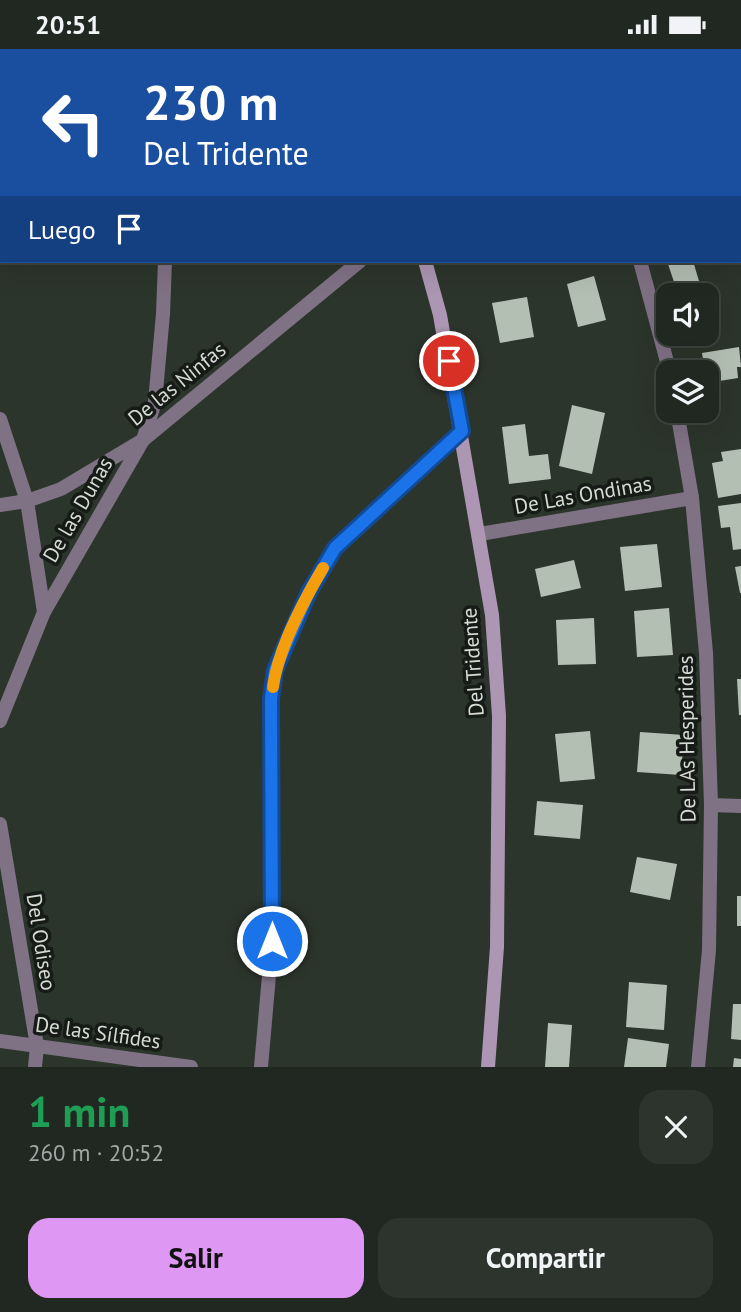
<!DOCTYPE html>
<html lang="es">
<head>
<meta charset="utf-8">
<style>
  body { margin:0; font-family:"PT Sans",sans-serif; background:#2d342e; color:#f1f3f6; height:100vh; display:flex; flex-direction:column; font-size:26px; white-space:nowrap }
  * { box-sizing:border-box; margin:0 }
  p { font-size:23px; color:#a2a6a5 }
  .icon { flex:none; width:38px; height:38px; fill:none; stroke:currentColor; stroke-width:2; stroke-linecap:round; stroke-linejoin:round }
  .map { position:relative; height:1018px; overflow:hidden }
  .details { display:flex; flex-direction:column; background:#212821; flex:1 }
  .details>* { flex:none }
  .guide { position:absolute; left:0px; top:0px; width:742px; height:214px; box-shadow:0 7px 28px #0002,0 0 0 2px #3e443f; background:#1a4fa0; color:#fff; overflow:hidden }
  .tools { position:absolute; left:656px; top:234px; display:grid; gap:14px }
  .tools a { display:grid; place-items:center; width:63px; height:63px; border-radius:14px; background:#212821; box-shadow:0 7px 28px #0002,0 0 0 2px #3e443f; font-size:35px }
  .pin { position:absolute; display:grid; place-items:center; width:60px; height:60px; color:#fff; margin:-30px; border:4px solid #fff; border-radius:50%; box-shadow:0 2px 7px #0007 }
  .me { position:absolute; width:77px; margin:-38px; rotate:0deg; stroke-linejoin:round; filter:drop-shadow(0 0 5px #0008) }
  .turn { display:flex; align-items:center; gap:24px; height:147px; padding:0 28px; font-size:32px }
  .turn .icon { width:91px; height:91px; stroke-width:2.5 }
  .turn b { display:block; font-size:49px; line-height:60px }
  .then { display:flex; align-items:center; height:66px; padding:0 28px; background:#0003; gap:14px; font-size:26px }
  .round { display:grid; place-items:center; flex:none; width:74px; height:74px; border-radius:21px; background:#2d342e }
  .overview { display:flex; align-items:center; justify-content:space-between; height:119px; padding:0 28px }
  h1 { font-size:42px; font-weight:800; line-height:52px; color:#1e9e55 }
  .cta { display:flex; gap:14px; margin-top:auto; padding:14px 28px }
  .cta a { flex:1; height:80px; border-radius:21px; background:#de98f3; color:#111; font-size:28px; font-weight:800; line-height:80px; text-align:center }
  .cta a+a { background:#2d342e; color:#f1f3f6 }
  .status { display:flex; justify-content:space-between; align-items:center; height:49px; padding:0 35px; background:#212821; direction:ltr }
  .status svg { height:19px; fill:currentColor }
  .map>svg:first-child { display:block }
  .forest { fill:#527650 }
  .building { fill:#b4bfb3 }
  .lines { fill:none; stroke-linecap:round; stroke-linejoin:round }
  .minor { stroke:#807285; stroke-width:14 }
  .secondary { stroke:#ac96b3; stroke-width:14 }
  .route-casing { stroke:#114b97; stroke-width:18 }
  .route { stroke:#1a73e8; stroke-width:12 }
  .slow { stroke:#f59e0b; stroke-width:12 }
  .labels { text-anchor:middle; stroke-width:7; stroke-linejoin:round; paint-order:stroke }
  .street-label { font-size:21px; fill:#d6dbd5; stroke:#171b17 }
</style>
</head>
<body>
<div class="status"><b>20:51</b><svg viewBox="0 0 49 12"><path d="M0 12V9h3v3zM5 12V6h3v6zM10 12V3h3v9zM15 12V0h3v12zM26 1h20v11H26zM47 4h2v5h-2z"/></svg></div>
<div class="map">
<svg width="741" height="1018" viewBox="0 0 741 1018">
  <rect width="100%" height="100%" fill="#2c352c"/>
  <path class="forest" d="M578,0H741V196L740,2Z"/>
  <g class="building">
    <path d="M667,212H693L699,232L676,239Z"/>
    <path d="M594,227L606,271L578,278L567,235Z"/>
    <path d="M527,248L534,288L500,294L492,254Z"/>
    <path d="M739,298L741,318H737L738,329L707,334L702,304Z"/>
    <path d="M572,356L605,364L592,425L559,417Z"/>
    <path d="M525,375L529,407L548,405L551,430L509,435L502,378Z"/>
    <path d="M741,400V445L718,449L712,414L723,412L721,403Z"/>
    <path d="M741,454V500L733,501L730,478L721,479L718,457Z"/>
    <path d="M657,495L662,538L625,542L620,498Z"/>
    <path d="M574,511L581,539L541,548L535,520Z"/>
    <path d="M741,517V544H740L735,518Z"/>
    <path d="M669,559L673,606L637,608L634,562Z"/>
    <path d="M594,569L596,615L558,616L556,571Z"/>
    <path d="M737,630H741V666H739Z"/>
    <path d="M590,682L595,730L560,733L555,685Z"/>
    <path d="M640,683L684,686L681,726L637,723Z"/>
    <path d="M537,752L583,756L580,790L534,786Z"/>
    <path d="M637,808L677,815L670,851L630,843Z"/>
    <rect x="737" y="847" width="4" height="30"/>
    <path d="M629,933L667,936L664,981L626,978Z"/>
    <path d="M733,955H741V991L731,990Z"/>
    <path d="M548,974L572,976L569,1018H545Z"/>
    <path d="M628,989L669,995L666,1018H624Z"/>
    <path d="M734,1009L741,1010V1018H733Z"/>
  </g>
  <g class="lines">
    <g class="minor">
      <path d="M124,0V2"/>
      <path d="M578,0V2"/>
      <path d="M740,192L741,193"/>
      <path d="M640,212L670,324"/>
      <path d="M677,362L692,449L706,604L711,756L709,901L698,1018"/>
      <path d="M0,370L27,452L44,563L0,672"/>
      <path d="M0,456L27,452L61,440L143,391L360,212"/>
      <path d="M480,485L692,449"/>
      <path d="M44,563L143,391L155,353L163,265L165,212"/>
      <path d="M711,756L741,757"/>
      <path d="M0,775L37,997L35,1018"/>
      <path d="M0,992L191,1018"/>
      <path d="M261,1018L272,892L271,650L275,621L308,543L335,499L462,382"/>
    </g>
    <g class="secondary">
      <path d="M348,0L349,2"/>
      <path d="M425,212L440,266L492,566L499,667L497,898L488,1018"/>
    </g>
  </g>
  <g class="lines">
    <defs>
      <path id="route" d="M272,892L271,650L275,621L309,543L335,499L462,382L449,312"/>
    </defs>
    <use href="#route" class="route-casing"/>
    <use href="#route" class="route"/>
    <path class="slow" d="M273,638C278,601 304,551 323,519"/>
  </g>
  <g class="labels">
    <g class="street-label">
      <text transform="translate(177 335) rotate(-39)" y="7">De las Ninfas</text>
      <text transform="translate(583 446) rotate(-10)" y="7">De Las Ondinas</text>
      <text transform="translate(78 461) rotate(-60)" y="7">De las Dunas</text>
      <text transform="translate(473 613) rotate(-94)" y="7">Del Tridente</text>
      <text transform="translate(687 690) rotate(-91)" y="7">De LAs Hesperides</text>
      <text transform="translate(41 893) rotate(81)" y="7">Del Odiseo</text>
      <text transform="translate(98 984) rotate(8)" y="7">De las Sílfides</text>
    </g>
  </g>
</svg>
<div class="tools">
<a><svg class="icon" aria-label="sound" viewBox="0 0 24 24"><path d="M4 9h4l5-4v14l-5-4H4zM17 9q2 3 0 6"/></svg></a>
<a><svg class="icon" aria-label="layers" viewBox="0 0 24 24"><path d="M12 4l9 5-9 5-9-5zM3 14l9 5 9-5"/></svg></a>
</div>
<div class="pin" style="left:449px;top:312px;background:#d93025"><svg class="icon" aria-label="arrive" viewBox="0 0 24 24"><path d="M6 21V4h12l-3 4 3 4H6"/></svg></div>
<svg class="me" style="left:272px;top:892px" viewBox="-20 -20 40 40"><circle r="17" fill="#1a73e8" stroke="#fff" stroke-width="3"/><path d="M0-11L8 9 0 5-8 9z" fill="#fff"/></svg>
<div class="guide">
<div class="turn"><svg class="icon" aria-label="left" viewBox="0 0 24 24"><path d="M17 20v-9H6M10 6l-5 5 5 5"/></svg><div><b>230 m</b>Del Tridente</div></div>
<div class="then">Luego<svg class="icon" aria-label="arrive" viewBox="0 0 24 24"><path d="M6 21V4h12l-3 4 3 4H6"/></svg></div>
</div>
</div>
<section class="details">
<div class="overview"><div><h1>1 min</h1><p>260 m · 20:52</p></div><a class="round"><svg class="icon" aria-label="close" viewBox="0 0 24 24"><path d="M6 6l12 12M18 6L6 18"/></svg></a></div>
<div class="cta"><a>Salir</a><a>Compartir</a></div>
</section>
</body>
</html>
